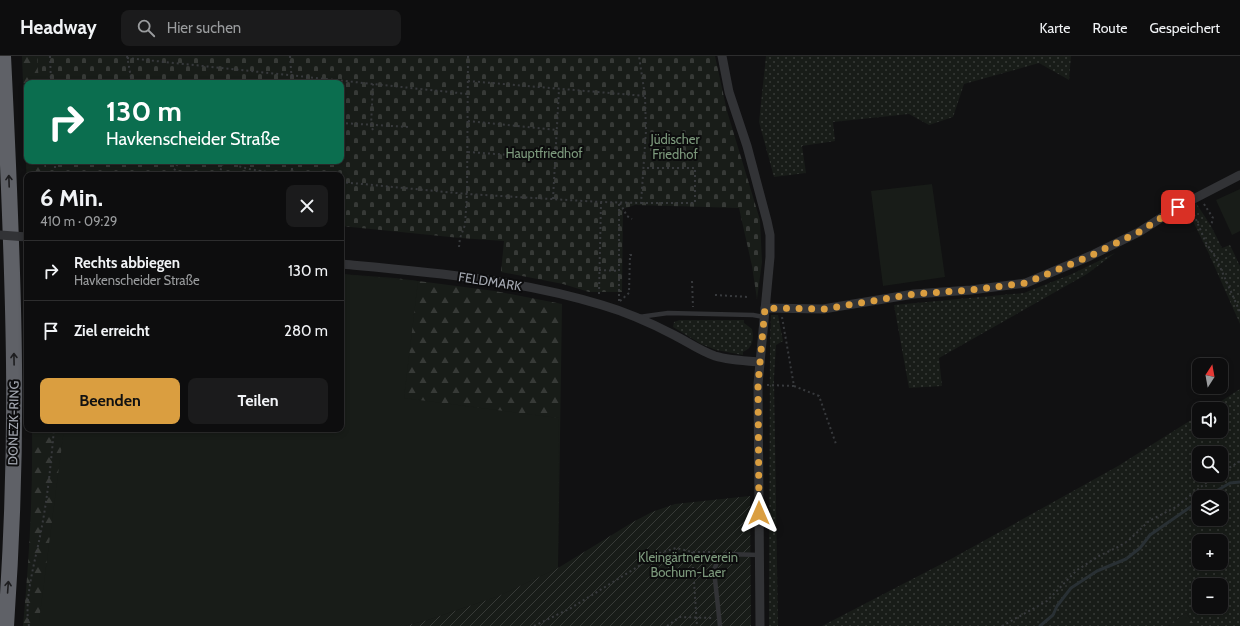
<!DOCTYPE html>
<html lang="de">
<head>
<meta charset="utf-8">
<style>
  body { margin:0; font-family:Cabin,sans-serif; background:#1b1b1c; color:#f1f3f6; height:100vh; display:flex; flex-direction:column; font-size:15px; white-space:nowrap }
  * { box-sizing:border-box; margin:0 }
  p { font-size:13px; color:#9a9c9e }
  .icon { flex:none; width:22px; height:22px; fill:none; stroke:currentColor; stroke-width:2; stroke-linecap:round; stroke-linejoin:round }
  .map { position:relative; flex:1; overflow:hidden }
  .sheet { position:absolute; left:24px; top:116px; width:320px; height:260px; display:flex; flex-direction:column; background:#0d0d0e; border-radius:8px; box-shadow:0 2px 6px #0003,0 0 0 1px #2d2d2e }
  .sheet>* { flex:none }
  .banner { position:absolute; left:24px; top:24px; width:320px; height:84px; border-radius:8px; box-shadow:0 2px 6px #0003,0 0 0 1px #2d2d2e; background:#0b6e4f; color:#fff; overflow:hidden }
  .needle { width:26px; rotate:11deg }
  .buttons { position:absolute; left:1192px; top:302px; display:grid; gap:8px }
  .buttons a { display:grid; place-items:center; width:36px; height:36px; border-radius:8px; background:#0d0d0e; box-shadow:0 2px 6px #0003,0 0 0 1px #2d2d2e; font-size:20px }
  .pin { position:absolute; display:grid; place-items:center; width:34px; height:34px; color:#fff; margin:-17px; border-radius:8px; box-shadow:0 2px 6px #0006 }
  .me { position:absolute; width:44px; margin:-22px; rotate:0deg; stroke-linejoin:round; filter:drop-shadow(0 0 3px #0008) }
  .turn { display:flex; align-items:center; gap:14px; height:84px; padding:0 16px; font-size:18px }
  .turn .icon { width:52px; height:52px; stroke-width:2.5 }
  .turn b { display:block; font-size:28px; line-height:34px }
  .round { display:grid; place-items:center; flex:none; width:42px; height:42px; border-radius:8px; background:#1b1b1c }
  .summary { display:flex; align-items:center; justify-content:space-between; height:68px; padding:0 16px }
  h1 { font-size:24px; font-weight:800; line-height:30px }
  .button { display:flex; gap:8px; margin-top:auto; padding:8px 16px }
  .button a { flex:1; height:46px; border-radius:8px; background:#da9e40; color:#111; font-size:16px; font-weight:800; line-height:46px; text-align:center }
  .button a+a { background:#1b1b1c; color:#f1f3f6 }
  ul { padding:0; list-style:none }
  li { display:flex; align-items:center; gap:12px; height:60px; padding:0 16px; border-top:1px solid #2d2d2e }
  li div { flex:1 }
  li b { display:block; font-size:15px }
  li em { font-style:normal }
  header { display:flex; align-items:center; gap:24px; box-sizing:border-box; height:56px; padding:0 20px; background:#0d0d0e; border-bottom:1px solid #2d2d2e }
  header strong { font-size:19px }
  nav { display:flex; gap:22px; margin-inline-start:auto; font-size:14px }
  .search { width:280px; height:36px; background:#1b1b1c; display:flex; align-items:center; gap:10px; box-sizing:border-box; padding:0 14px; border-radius:8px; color:#9a9c9e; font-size:15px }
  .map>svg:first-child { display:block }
  .grass { fill:url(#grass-dots); fill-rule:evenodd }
  .forest { fill:url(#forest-firs) }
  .cemetery { fill:url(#cemetery-stones) }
  .park { fill:#181c18 }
  .garden { fill:url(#garden-furrows) }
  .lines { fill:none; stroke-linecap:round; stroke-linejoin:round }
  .stream { stroke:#293034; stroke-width:3 }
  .path { stroke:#383a3d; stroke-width:2; stroke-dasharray:2 3; stroke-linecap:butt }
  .lane { stroke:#323336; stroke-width:4.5 }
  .street { stroke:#323336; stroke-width:9 }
  .highway { stroke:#5f6167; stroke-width:16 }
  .street-bridge { stroke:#323336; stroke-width:9 }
  .oneway { stroke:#1d1d1f }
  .route { stroke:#da9e40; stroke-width:7; stroke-dasharray:0 12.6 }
  .labels { text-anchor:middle; stroke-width:4; stroke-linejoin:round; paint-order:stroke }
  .park-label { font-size:13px; fill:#7d9a7d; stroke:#0c0c0d }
  .street-label { font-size:13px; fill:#a4a8b1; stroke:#0c0c0d }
</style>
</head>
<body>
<header>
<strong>Headway</strong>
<div class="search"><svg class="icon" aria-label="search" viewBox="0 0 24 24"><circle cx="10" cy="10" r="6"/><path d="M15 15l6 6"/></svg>Hier suchen</div>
<nav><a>Karte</a><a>Route</a><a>Gespeichert</a></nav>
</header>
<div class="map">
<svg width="1240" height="570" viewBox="0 0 1240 570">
  <defs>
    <pattern id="grass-dots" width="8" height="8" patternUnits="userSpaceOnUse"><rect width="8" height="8" fill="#181c18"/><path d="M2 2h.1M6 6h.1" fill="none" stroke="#373a37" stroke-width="1.8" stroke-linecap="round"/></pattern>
    <pattern id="forest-firs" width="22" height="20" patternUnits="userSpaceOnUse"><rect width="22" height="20" fill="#181c18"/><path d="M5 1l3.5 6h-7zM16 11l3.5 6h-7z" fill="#373a37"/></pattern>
    <pattern id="cemetery-stones" width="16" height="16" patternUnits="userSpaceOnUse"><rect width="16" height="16" fill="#181c18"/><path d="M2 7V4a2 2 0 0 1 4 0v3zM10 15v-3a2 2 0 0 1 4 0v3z" fill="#373a37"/></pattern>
    <pattern id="garden-furrows" width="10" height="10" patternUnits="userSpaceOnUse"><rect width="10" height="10" fill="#181c18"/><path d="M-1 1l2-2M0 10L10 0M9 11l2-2" fill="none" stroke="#373a37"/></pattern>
  </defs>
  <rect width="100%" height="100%" fill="#111112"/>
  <g class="grass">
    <path d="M766,0H1071L1069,24L1039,7L964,28L953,61L929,69L909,58L833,66L835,85L802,90L806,117L774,121L759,66Z"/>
    <path d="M1196,147L1211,170L1222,192L1230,189L1240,210V268L1209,198L1188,155Z"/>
    <path d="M1115,197L1087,218L939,302L942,330L909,332L894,249L1024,237L1072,218Z"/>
    <path d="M771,259H778L783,285L776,289L774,322L778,570H769L770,286Z"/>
    <path d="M680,264H744V267L752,273C754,283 753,292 743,296V299L716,294L701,288L673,271L674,266Z"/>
    <path d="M1240,333V570H1195L1186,557L1168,570H822L951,503L1118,410L1199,359V375H1221V353H1209ZM1199,397H1221V419H1199ZM1199,441H1221V463H1199ZM1199,485H1221V507H1199ZM1199,529H1221V551H1199Z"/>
  </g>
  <g class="forest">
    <path d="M22,0H68L69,27H27V105H73L74,119H27V134Z"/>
    <path d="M341,218L395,222L495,235L562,248L558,512L499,540L404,570H23C29,505 33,439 32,373H341Z"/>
    <path d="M1186,557L1195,570H1168Z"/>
  </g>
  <path class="cemetery" d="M37,0H715L727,55L760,164L762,206L757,243L752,210L739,152L635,149L623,153L622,236H589L563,228L501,216L504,185L460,182L341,170V119H45L44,105H341V27H39Z"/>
  <g class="park">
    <path d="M932,128L945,221L883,230L871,135Z"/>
    <path d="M1240,133V175L1232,179L1216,144Z"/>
    <path d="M341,218L418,225L404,342L559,362L558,512L499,540L428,564L404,570H44L39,565L64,373H341Z"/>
  </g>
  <path class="garden" d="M750,440L751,570H404L428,564L499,540L558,512L633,466L652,456L675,448Z"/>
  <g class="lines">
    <g class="stream">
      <path d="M1206,441L1230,427L1240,426"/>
      <path d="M1040,570L1053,559L1057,550L1071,532L1097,515L1126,503L1140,492L1150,479L1199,445"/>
    </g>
    <g class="path">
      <path d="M50,0L51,27"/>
      <path d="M127,0L132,27"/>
      <path d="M290,0L292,27"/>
      <path d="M127,2L468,38"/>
      <path d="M468,25L645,40"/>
      <path d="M468,65L557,74"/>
      <path d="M341,67L409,71"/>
      <path d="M373,74L371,70L373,28"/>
      <path d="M468,96L554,102"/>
      <path d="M55,105V119"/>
      <path d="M220,105L249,113L284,119"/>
      <path d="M172,119L179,105"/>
      <path d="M219,119L223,107"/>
      <path d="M292,119V105"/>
      <path d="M341,126L467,138L601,146L641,147L646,75L645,40L639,0"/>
      <path d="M553,143L559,33"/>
      <path d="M620,147L627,160L632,163"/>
      <path d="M641,147H695V112H645"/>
      <path d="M1204,148L1213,162L1211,170"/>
      <path d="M1192,154L1206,187L1216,202L1240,256"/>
      <path d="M459,191L460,182L465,169L467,138L468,0"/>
      <path d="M599,214L619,215"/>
      <path d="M692,225L693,251"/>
      <path d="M599,238L601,146"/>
      <path d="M715,239L749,241"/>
      <path d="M619,245V146"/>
      <path d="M620,245L629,237L630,199H632"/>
      <path d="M767,329L794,330L782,261"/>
      <path d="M794,330L819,340L836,388"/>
      <path d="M1221,417L1240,405"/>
      <path d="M692,496L697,570"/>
      <path d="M29,570C23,543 37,499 42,470C48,438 51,406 54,373"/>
      <path d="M534,570L571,552L660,497L676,492L692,496H716"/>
      <path d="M667,570L680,561L713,562"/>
      <path d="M1002,570L1047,545L1077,514L1099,500L1118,491L1128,485L1149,465L1176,451L1207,426L1217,419"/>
    </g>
    <g class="lane">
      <path d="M639,261L668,257L753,259L764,261"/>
      <path d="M720,570L714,514L718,504L721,500L727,498L759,499"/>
    </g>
    <g class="street">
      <path d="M722,0L729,36L747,90L767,165L770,179V201L758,328L760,570"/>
      <path d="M341,208C429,216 517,223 602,249C626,256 651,267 674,279C688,286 700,295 715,300C728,304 746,305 760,306"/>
      <path d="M765,252L823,253L914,238L971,234L1026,227L1090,200L1139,176L1178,151L1240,119"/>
    </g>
    <path class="highway" d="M3,0C8,102 13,205 14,308C15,395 12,483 6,570"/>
    <path class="street-bridge" d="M0,179L27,181"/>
  </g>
  <defs><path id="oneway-shaft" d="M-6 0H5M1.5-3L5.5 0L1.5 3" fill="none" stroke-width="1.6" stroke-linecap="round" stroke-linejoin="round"/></defs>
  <g class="oneway">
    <use href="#oneway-shaft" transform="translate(9 125) rotate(-92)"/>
    <use href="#oneway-shaft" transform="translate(14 303) rotate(-91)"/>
    <use href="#oneway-shaft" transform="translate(8 531) rotate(-86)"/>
  </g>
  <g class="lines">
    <path class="route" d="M759,457L758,328L765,252L824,253L914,238L971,234L1026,227L1090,200L1139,176L1178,151"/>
  </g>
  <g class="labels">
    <g class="park-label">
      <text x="675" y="88">Jüdischer<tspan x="675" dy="15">Friedhof</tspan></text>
      <text x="544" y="102">Hauptfriedhof</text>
      <text x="688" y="506">Kleingärtnerverein<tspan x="688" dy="15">Bochum-Laer</tspan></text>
    </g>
    <g class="street-label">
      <text transform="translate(490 225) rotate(9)" y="5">FELDMARK</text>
      <text transform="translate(13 367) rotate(-89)" y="5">DONEZK-RING</text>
    </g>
  </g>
</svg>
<div class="buttons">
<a><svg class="needle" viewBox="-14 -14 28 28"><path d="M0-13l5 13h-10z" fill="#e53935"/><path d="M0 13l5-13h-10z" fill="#9a9c9e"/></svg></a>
<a><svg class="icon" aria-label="sound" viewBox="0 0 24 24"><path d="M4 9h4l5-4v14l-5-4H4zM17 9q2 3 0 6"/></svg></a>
<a><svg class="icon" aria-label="search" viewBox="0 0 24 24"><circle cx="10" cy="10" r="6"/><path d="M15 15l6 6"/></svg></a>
<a><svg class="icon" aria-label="layers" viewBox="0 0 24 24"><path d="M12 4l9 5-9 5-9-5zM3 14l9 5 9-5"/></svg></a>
<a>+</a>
<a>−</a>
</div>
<div class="pin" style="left:1178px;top:151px;background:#d93025"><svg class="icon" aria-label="arrive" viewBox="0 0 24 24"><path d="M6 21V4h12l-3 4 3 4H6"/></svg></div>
<svg class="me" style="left:759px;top:457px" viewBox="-20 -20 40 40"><path d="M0-17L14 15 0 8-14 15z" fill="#da9e40" stroke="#fff" stroke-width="4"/></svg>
<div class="banner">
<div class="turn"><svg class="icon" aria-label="right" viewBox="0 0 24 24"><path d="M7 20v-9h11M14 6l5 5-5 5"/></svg><div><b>130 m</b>Havkenscheider Straße</div></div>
</div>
<section class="sheet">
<div class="summary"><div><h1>6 Min.</h1><p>410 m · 09:29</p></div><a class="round"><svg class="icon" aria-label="close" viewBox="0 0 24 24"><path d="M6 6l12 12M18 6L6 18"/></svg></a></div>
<ul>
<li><svg class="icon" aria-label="right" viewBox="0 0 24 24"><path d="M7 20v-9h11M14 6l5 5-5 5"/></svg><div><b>Rechts abbiegen</b><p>Havkenscheider Straße</p></div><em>130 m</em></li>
<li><svg class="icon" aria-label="arrive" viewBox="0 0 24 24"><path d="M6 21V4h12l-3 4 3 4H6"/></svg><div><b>Ziel erreicht</b></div><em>280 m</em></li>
</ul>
<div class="button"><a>Beenden</a><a>Teilen</a></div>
</section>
</div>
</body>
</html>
